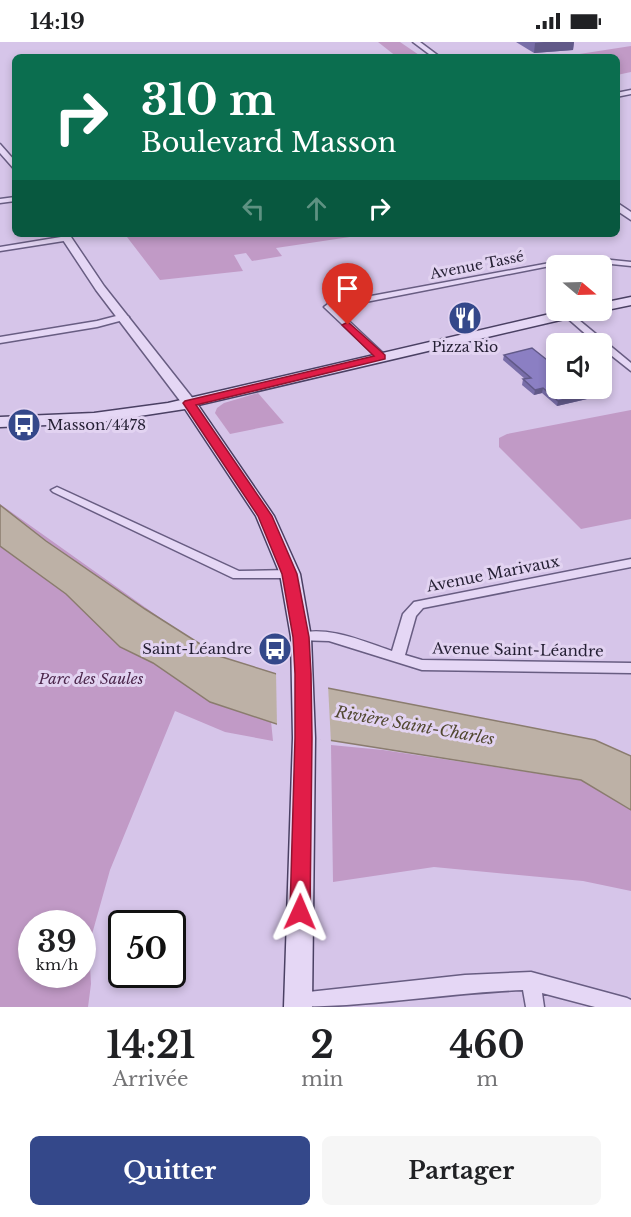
<!DOCTYPE html>
<html lang="fr">
<head>
<meta charset="utf-8">
<style>
  body { margin:0; font-family:"Libre Baskerville",serif; background:#f6f6f6; color:#202124; height:100vh; display:flex; flex-direction:column; font-size:22px; white-space:nowrap }
  * { box-sizing:border-box; margin:0 }
  p { font-size:20px; color:#757577 }
  .icon { flex:none; width:33px; height:33px; fill:none; stroke:currentColor; stroke-width:2; stroke-linecap:round; stroke-linejoin:round }
  .map { position:relative; height:965px; overflow:hidden }
  .sheet { display:flex; flex-direction:column; background:#fff; flex:1 }
  .sheet>* { flex:none }
  .top-card { position:absolute; left:12px; top:12px; width:608px; height:183px; border-radius:9px; box-shadow:0 3px 9px #0003; background:#0b6e4f; color:#fff; overflow:hidden }
  .needle { width:39px; rotate:109deg }
  .fabs { position:absolute; left:546px; top:213px; display:grid; gap:12px }
  .fabs a { display:grid; place-items:center; width:66px; height:66px; border-radius:9px; background:#fff; box-shadow:0 3px 9px #0003; font-size:30px }
  .speed { position:absolute; left:18px; top:868px; display:flex; gap:12px; font-size:30px; font-weight:700; text-align:center }
  .speed>* { display:grid; place-content:center; width:78px; height:78px; border-radius:50%; background:#fff; box-shadow:0 3px 9px #0003; line-height:1 }
  .speed small { font-size:15px; font-weight:400 }
  .speed .limit { border:3px solid #111; border-radius:9px; background:#fff; color:#111 }
  .pin { position:absolute; display:grid; place-items:center; width:51px; height:51px; color:#fff; margin:-62px -26px; border-radius:50% 50% 50% 0; rotate:-45deg; box-shadow:0 0 6px #0007 }
  .pin .icon { rotate:45deg }
  .me { position:absolute; width:66px; margin:-33px; rotate:1deg; stroke-linejoin:round; filter:drop-shadow(0 0 4px #0008) }
  .turn { display:flex; align-items:center; gap:21px; height:126px; padding:0 30px; font-size:27px }
  .turn .icon { width:78px; height:78px; stroke-width:2.5 }
  .turn b { display:block; font-size:42px; line-height:51px }
  .lanes { display:flex; align-items:center; height:57px; padding:0 30px; background:#0003; justify-content:center; gap:30px; direction:ltr }
  .lanes .off { opacity:.35 }
  .eta { display:flex; justify-content:space-evenly; align-items:center; height:102px; text-align:center }
  .eta b { font-size:36px; font-weight:700; line-height:42px }
  .cta { display:flex; gap:12px; margin-top:auto; padding:12px 30px }
  .cta a { flex:1; height:69px; border-radius:9px; background:#34488a; color:#fff; font-size:24px; font-weight:700; line-height:69px; text-align:center }
  .cta a+a { background:#f6f6f6; color:#202124 }
  .status { display:flex; justify-content:space-between; align-items:center; height:42px; padding:0 30px; background:#fff; direction:ltr }
  .status svg { height:16px; fill:currentColor }
  .map>svg:first-child { display:block }
  .green { fill:#c19ac6; fill-rule:evenodd }
  .water { fill:#bdb1a6; stroke:#8a7c6e; stroke-width:1.5 }
  .pier { fill:#d6c5e9 }
  .lines { fill:none; stroke-linecap:round; stroke-linejoin:round }
  .minor-casing { stroke:#685d82; stroke-width:3 }
  .tertiary-casing { stroke:#685d82; stroke-width:3 }
  .secondary-casing { stroke:#4a4063; stroke-width:3 }
  .minor { fill:#e5d7f5; fill-rule:evenodd }
  .tertiary { fill:#e5d7f5; fill-rule:evenodd }
  .secondary { fill:#e5d7f5; fill-rule:evenodd }
  .wall { fill:#786da8 }
  .shaded-wall { fill:#615988 }
  .building { fill:#8b7fc3; stroke:#615988; stroke-width:1.5 }
  .route { fill:#e11d48; stroke:#92132f; stroke-width:1.5 }
  .labels { text-anchor:middle; stroke-width:6; stroke-linejoin:round; paint-order:stroke }
  .far-street-label { font-size:14px; fill:#241f33; stroke:#e2d3f1 }
  .far-poi-label { font-size:14px; fill:#241f33; stroke:#e2d3f1 }
  .poi-label { font-size:15px; fill:#241f33; stroke:#e2d3f1; text-anchor:start }
  .street-label { font-size:15px; fill:#241f33; stroke:#e2d3f1 }
  .park-label { font-size:15px; font-style:italic; fill:#4d284d; stroke:#e2d3f1 }
  .water-label { font-size:16px; font-style:italic; fill:#514830; stroke:#e2d3f1 }
</style>
</head>
<body>
<div class="status"><b>14:19</b><svg viewBox="0 0 49 12"><path d="M0 12V9h3v3zM5 12V6h3v6zM10 12V3h3v9zM15 12V0h3v12zM26 1h20v11H26zM47 4h2v5h-2z"/></svg></div>
<div class="map">
<svg width="631" height="965" viewBox="0 0 631 965">
  <rect width="100%" height="100%" fill="#d6c5e9"/>
  <g class="green">
    <path d="M378,0H400L422,15H397Z"/>
    <path d="M631,4V30L617,33L616,15H560Z"/>
    <path d="M144,192H370L276,206L282,214L252,219L246,211L234,213L243,229L160,238L127,195Z"/>
    <path d="M258,351L284,381L230,392L215,371L217,366L224,361Z"/>
    <path d="M631,368V477L581,487L499,405V396L507,392Z"/>
    <path d="M0,462L201,605L271,679L273,699L225,690L175,669L110,828L89,903L91,942L88,965H0ZM32,882H82V933H32Z"/>
    <path d="M331,703L383,708L581,738L631,768V849L583,839L434,825L333,840Z"/>
  </g>
  <path class="water" d="M0,463L46,499L145,567L219,614L312,643L595,698L631,714V768L581,738L322,697L210,660L153,621L120,605L66,552L0,504Z"/>
  <path class="pier" d="M276,629L328,643L331,701L277,685Z"/>
  <g class="lines">
    <defs>
      <g id="minor">
        <path d="M631,48V52L616,55V51Z"/>
        <path d="M15,155V159L0,161V157Z"/>
        <path d="M67,194H70V198L0,209V205Z"/>
        <path d="M582,215L631,220V224L582,219L560,222L335,266L385,313V317H379L324,265L328,262Z"/>
        <path d="M568,269L631,321V329L602,306V302H597L565,274V270Z"/>
        <path d="M124,272L129,275L127,277L97,285L0,301V295L97,279Z"/>
        <path d="M57,445L239,529L290,528L296,532L290,536H233L53,450L51,448Z"/>
        <path d="M631,517V525L423,566L416,574L405,613L422,618L631,621V631L422,628L329,599L296,598L294,595L296,592C328,583 362,599 392,609L403,572L414,560Z"/>
        <path d="M531,930L627,956L631,958V965H595L542,951L544,965H526L523,948C446,951 369,965 292,965L290,960L292,954L299,951L465,933Z"/>
      </g>
      <g id="tertiary">
        <path d="M413,0H420L440,15H433Z"/>
        <path d="M0,102L15,119V128L0,111Z"/>
        <path d="M616,160L631,170V178L616,168Z"/>
        <path d="M59,192H69L104,244L194,358L195,361L194,364H184L96,248Z"/>
      </g>
      <g id="secondary">
        <path d="M631,255V263L602,269L600,268L602,261Z"/>
        <path d="M567,268H592L586,272L198,363L274,474L300,532L311,595L315,696L312,965H284L293,696L291,595L280,532L256,474L185,367L94,381L0,385V375L94,371L168,361Z"/>
      </g>
    </defs>
    <use href="#minor" class="minor-casing"/>
    <use href="#tertiary" class="tertiary-casing"/>
    <use href="#secondary" class="secondary-casing"/>
    <use href="#minor" class="minor"/>
    <use href="#tertiary" class="tertiary"/>
    <use href="#secondary" class="secondary"/>
  </g>
  <g class="wall">
    <path d="M516,0H574L573,8L534,11Z"/>
    <path d="M504,313L588,351L587,357L557,364L542,351L534,353L522,343L523,337H525L503,318Z"/>
  </g>
  <g class="shaded-wall">
    <path d="M544,0H574L573,8L534,11L535,1Z"/>
    <path d="M543,346L542,351L534,353L535,348Z"/>
    <path d="M588,351L587,357L557,364L558,359Z"/>
  </g>
  <path class="building" d="M532,306L556,325V346H582L588,351L558,359L543,346L535,348L523,337L531,336L504,313Z"/>
  <path class="route" d="M348,280L385,313V317L196,363L272,474L297,532L309,595L311,632L312,696L310,870L307,876L300,879L293,876L290,870L295,696V632L293,595L282,532L258,474L183,361L185,359L374,314L344,285L342,283Z"/>
  <defs>
    <symbol id="restaurant-disc" viewBox="-11 -11 22 22"><circle r="9.5" fill="#34488a" stroke="#e2d3f1"/><path d="M-5-6h1v4h1v-4h1v4h1v-4h1v5L-1.5 .5V6h-2V.5L-5-1ZM5-6V6H3V1.5H1.5Q1.5-4 5-6Z" fill="#fff"/></symbol>
    <symbol id="bus-disc" viewBox="-11 -11 22 22"><circle r="9.5" fill="#34488a" stroke="#e2d3f1"/><path d="M-5-6H5V4H4V6H2V4H-2V6H-4V4H-5ZM-3.5-4V0h7V-4ZM-3.5 1.2v1.5H-2V1.2ZM2 1.2v1.5H3.5V1.2Z" fill="#fff"/></symbol>
  </defs>
  <g fill-rule="evenodd">
    <use href="#restaurant-disc" x="446" y="257" width="38" height="38"/>
    <use href="#bus-disc" x="5" y="364" width="38" height="38"/>
    <use href="#bus-disc" x="256" y="588" width="38" height="38"/>
  </g>
  <g class="labels">
    <g class="far-street-label">
      <text transform="translate(477 223) rotate(-11)" y="5">Avenue Tassé</text>
    </g>
    <g class="far-poi-label">
      <text x="465" y="310">Pizza Rio</text>
    </g>
    <g class="poi-label">
      <text x="47" y="388">Masson/4478</text>
      <text x="252" y="612" text-anchor="end">Saint-Léandre</text>
    </g>
    <g class="street-label">
      <text transform="translate(493 532) rotate(-11)" y="5">Avenue Marivaux</text>
      <text transform="translate(518 608) rotate(1)" y="5">Avenue Saint-Léandre</text>
    </g>
    <g class="park-label">
      <text x="91" y="642">Parc des Saules</text>
    </g>
    <g class="water-label">
      <text transform="translate(415 683) rotate(10)" y="6">Rivière Saint-Charles</text>
    </g>
  </g>
</svg>
<div class="fabs">
<a><svg class="needle" viewBox="-14 -14 28 28"><path d="M0-13l5 13h-10z" fill="#e53935"/><path d="M0 13l5-13h-10z" fill="#757577"/></svg></a>
<a><svg class="icon" aria-label="sound" viewBox="0 0 24 24"><path d="M4 9h4l5-4v14l-5-4H4zM17 9q2 3 0 6"/></svg></a>
</div>
<div class="speed"><div>39<small>km/h</small></div><div class="limit">50</div></div>
<div class="pin" style="left:348px;top:283px;background:#d93025"><svg class="icon" aria-label="arrive" viewBox="0 0 24 24"><path d="M6 21V4h12l-3 4 3 4H6"/></svg></div>
<svg class="me" style="left:300px;top:870px" viewBox="-20 -20 40 40"><path d="M0-17L14 15 0 8-14 15z" fill="#e11d48" stroke="#fff" stroke-width="4"/></svg>
<div class="top-card">
<div class="turn"><svg class="icon" aria-label="right" viewBox="0 0 24 24"><path d="M7 20v-9h11M14 6l5 5-5 5"/></svg><div><b>310 m</b>Boulevard Masson</div></div>
<div class="lanes"><svg class="icon off" aria-label="left" viewBox="0 0 24 24"><path d="M17 20v-9H6M10 6l-5 5 5 5"/></svg><svg class="icon off" aria-label="ahead" viewBox="0 0 24 24"><path d="M12 20V5M6 11l6-6 6 6"/></svg><svg class="icon" aria-label="right" viewBox="0 0 24 24"><path d="M7 20v-9h11M14 6l5 5-5 5"/></svg></div>
</div>
</div>
<section class="sheet">
<div class="eta">
<div><b>14:21</b><p>Arrivée</p></div>
<div><b>2</b><p>min</p></div>
<div><b>460</b><p>m</p></div>
</div>
<div class="cta"><a>Quitter</a><a>Partager</a></div>
</section>
</body>
</html>
